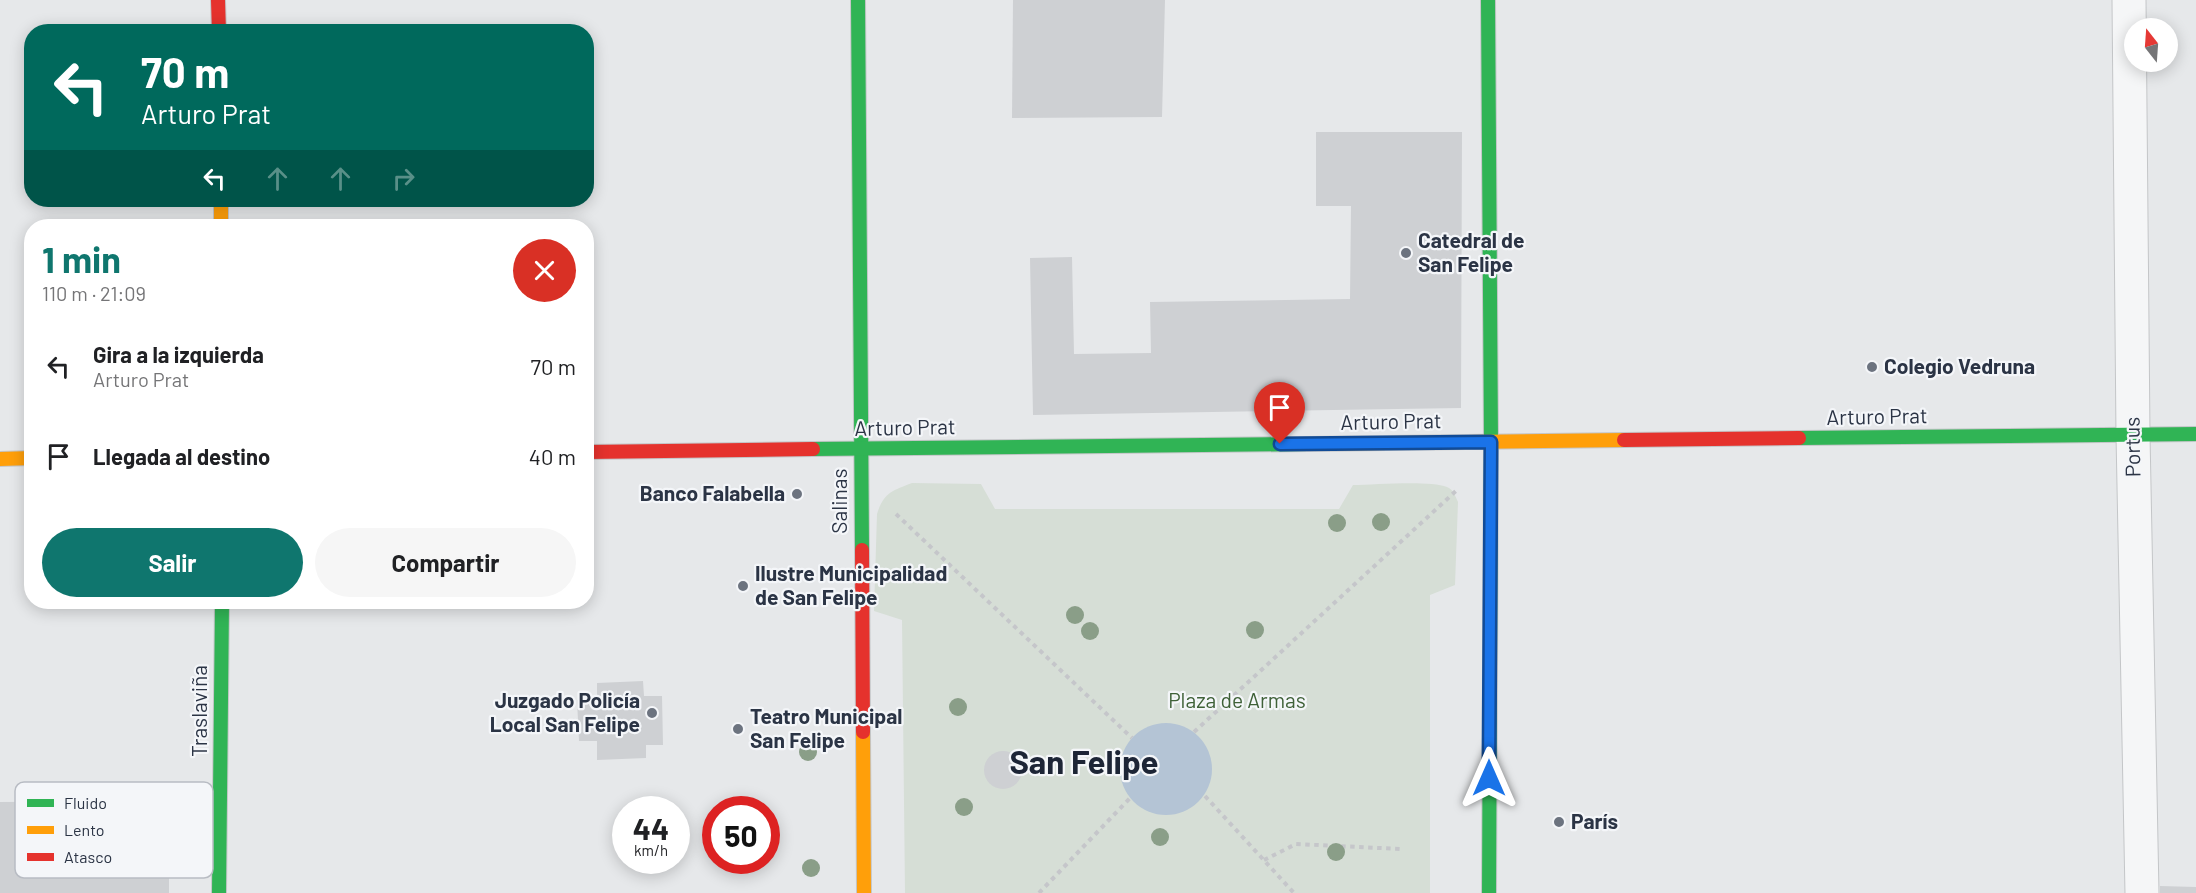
<!DOCTYPE html>
<html lang="es">
<head>
<meta charset="utf-8">
<style>
  body { margin:0; font-family:Barlow,sans-serif; background:#f6f6f6; color:#202124; height:100vh; display:flex; flex-direction:column; font-size:22px; white-space:nowrap }
  * { box-sizing:border-box; margin:0 }
  p { font-size:20px; color:#757577 }
  .icon { flex:none; width:33px; height:33px; fill:none; stroke:currentColor; stroke-width:2; stroke-linecap:round; stroke-linejoin:round }
  .map { position:relative; flex:1; overflow:hidden }
  .panel { position:absolute; left:24px; top:219px; width:570px; height:390px; display:flex; flex-direction:column; background:#fff; border-radius:24px; box-shadow:0 3px 15px #0003 }
  .panel>* { flex:none }
  .hud { position:absolute; left:24px; top:24px; width:570px; height:183px; border-radius:24px; box-shadow:0 3px 15px #0003; background:#00695c; color:#fff; overflow:hidden }
  .needle { width:39px; rotate:343deg }
  .controls { position:absolute; left:2124px; top:18px; display:grid; gap:12px }
  .controls a { display:grid; place-items:center; width:54px; height:54px; border-radius:50%; background:#fff; box-shadow:0 3px 15px #0003; font-size:30px }
  .speed { position:absolute; left:612px; top:796px; display:flex; gap:12px; font-size:30px; font-weight:700; text-align:center }
  .speed>* { display:grid; place-content:center; width:78px; height:78px; border-radius:50%; background:#fff; box-shadow:0 3px 15px #0003; line-height:1 }
  .speed small { font-size:15px; font-weight:400 }
  .speed .limit { border:9px solid #d22; background:#fff; color:#111 }
  .pin { position:absolute; display:grid; place-items:center; width:51px; height:51px; color:#fff; margin:-62px -26px; border-radius:50% 50% 50% 0; rotate:-45deg; box-shadow:0 0 6px #0007 }
  .pin .icon { rotate:45deg }
  .me { position:absolute; width:66px; margin:-33px; rotate:0deg; stroke-linejoin:round; filter:drop-shadow(0 0 4px #0008) }
  .turn { display:flex; align-items:center; gap:21px; height:126px; padding:0 18px; font-size:27px }
  .turn .icon { width:78px; height:78px; stroke-width:2.5 }
  .turn b { display:block; font-size:42px; line-height:51px }
  .lanes { display:flex; align-items:center; height:57px; padding:0 18px; background:#0003; justify-content:center; gap:30px; direction:ltr }
  .lanes .off { opacity:.35 }
  .round { display:grid; place-items:center; flex:none; width:63px; height:63px; border-radius:32px; background:#f6f6f6 }
  .head { display:flex; align-items:center; justify-content:space-between; height:102px; padding:0 18px }
  h1 { font-size:36px; font-weight:700; line-height:45px; color:#0f766e }
  .cta { display:flex; gap:12px; margin-top:auto; padding:12px 18px }
  .cta a { flex:1; height:69px; border-radius:36px; background:#0f766e; color:#fff; font-size:24px; font-weight:700; line-height:69px; text-align:center }
  .cta a+a { background:#f6f6f6; color:#202124 }
  ul { padding:0; list-style:none }
  li { display:flex; align-items:center; gap:18px; height:90px; padding:0 18px }
  li div { flex:1 }
  li b { display:block; font-size:22px }
  li em { font-style:normal }
  .map>svg:first-child { display:block }
  .green { fill:#d6ded6 }
  .water { fill:#b4c4d5 }
  .building { fill:#ced0d3 }
  .lines { fill:none; stroke-linecap:round; stroke-linejoin:round }
  .street-casing { stroke:#c4c6c8; stroke-width:35 }
  .fast-casing { stroke:#c4c6c8; stroke-width:16 }
  .slow-casing { stroke:#c4c6c8; stroke-width:16 }
  .jam-casing { stroke:#c4c6c8; stroke-width:16 }
  .path { stroke:#c5c6ca; stroke-width:4; stroke-dasharray:4.5 4.5; stroke-linecap:butt }
  .street { stroke:#f5f6f7; stroke-width:33 }
  .fast { stroke:#30b455; stroke-width:14 }
  .slow { stroke:#ff9f0a; stroke-width:14 }
  .jam { stroke:#e5322d; stroke-width:14 }
  .tree { fill:#8a9e88 }
  .route-casing { stroke:#114b97; stroke-width:15 }
  .route { stroke:#1a73e8; stroke-width:10 }
  .poi-dot { fill:#6c737f; stroke:#f4f6f9; stroke-width:2 }
  .labels { text-anchor:middle; stroke-width:4.5; stroke-linejoin:round; paint-order:stroke }
  .poi-label { font-size:21px; font-weight:bold; fill:#2b3445; stroke:#f4f6f9; text-anchor:start }
  .street-label { font-size:21px; fill:#2b3445; stroke:#f4f6f9 }
  .park-label { font-size:21px; fill:#3f6138; stroke:#f4f6f9 }
  .town-label { font-size:33px; font-weight:bold; fill:#1d2536; stroke:#f4f6f9 }
  .key { fill:#f4f6f9; stroke:#b8bcc3; stroke-width:1.5 }
  .key-label { font-size:16px; fill:#2b3445 }
</style>
</head>
<body>
<div class="map">
<svg width="2196" height="893" viewBox="0 0 2196 893">
  <rect width="100%" height="100%" fill="#e6e8ea"/>
  <path class="green" d="M912,483L981,484L995,509H1339L1353,485C1374,485 1429,480 1447,487C1454,490 1455,496 1458,502L1455,585L1430,595V893H905L902,620L874,611L877,514C884,492 892,491 912,483Z"/>
  <circle class="water" cx="1166" cy="769" r="46"/>
  <g class="building">
    <path d="M1013,0H1165L1162,117L1012,118Z"/>
    <path d="M1316,132H1462L1461,408L1033,415L1030,258L1072,257L1074,354L1151,353L1150,302L1350,299L1351,206H1316Z"/>
    <path d="M643,681L644,696H662L663,745H646V758L597,760V741H579L577,700H597V683Z"/>
    <circle cx="1003" cy="770" r="19"/>
    <path d="M169,801V893H0V802Z"/>
    <path d="M2160,886L2196,887V893H2160Z"/>
  </g>
  <g class="lines">
    <defs>
      <path id="street" d="M2129,0L2133,435L2142,893"/>
      <g id="fast">
        <path d="M858,0L862,550"/>
        <path d="M1488,0L1491,442L1489,893"/>
        <path d="M1799,438L2196,434"/>
        <path d="M813,449L1308,444"/>
        <path d="M219,893L222,602"/>
      </g>
      <g id="slow">
        <path d="M221,200V226"/>
        <path d="M1308,444L1624,440"/>
        <path d="M0,459L32,458"/>
        <path d="M863,732L864,893"/>
      </g>
      <g id="jam">
        <path d="M218,0L219,32"/>
        <path d="M1624,440L1799,438"/>
        <path d="M586,452L813,449"/>
        <path d="M862,550L863,732"/>
      </g>
    </defs>
    <use href="#street" class="street-casing"/>
    <use href="#fast" class="fast-casing"/>
    <use href="#slow" class="slow-casing"/>
    <use href="#jam" class="jam-casing"/>
    <g class="path">
      <path d="M896,514L1132,738"/>
      <path d="M1194,732L1457,490"/>
      <path d="M1205,796L1294,893"/>
      <path d="M1264,860L1296,844L1400,849"/>
      <path d="M1039,893L1130,798"/>
    </g>
    <use href="#street" class="street"/>
    <use href="#fast" class="fast"/>
    <use href="#slow" class="slow"/>
    <use href="#jam" class="jam"/>
  </g>
  <g class="tree">
    <circle cx="1381" cy="522" r="9"/>
    <circle cx="1337" cy="523" r="9"/>
    <circle cx="1075" cy="615" r="9"/>
    <circle cx="1255" cy="630" r="9"/>
    <circle cx="1090" cy="631" r="9"/>
    <circle cx="958" cy="707" r="9"/>
    <circle cx="808" cy="752" r="9"/>
    <circle cx="964" cy="807" r="9"/>
    <circle cx="1160" cy="837" r="9"/>
    <circle cx="1336" cy="852" r="9"/>
    <circle cx="811" cy="868" r="9"/>
  </g>
  <g class="lines">
    <defs>
      <path id="route" d="M1280,444L1491,442L1489,778"/>
    </defs>
    <use href="#route" class="route-casing"/>
    <use href="#route" class="route"/>
  </g>
  <g class="poi-dot">
    <circle cx="1406" cy="253" r="6"/>
    <circle cx="1872" cy="367" r="6"/>
    <circle cx="797" cy="494" r="6"/>
    <circle cx="743" cy="586" r="6"/>
    <circle cx="652" cy="713" r="6"/>
    <circle cx="738" cy="729" r="6"/>
    <circle cx="1559" cy="822" r="6"/>
  </g>
  <g class="labels">
    <g class="poi-label">
      <text x="1418" y="248">Catedral de<tspan x="1418" dy="24">San Felipe</tspan></text>
      <text x="1884" y="374">Colegio Vedruna</text>
      <text x="785" y="501" text-anchor="end">Banco Falabella</text>
      <text x="755" y="581">Ilustre Municipalidad<tspan x="755" dy="24">de San Felipe</tspan></text>
      <text x="640" y="708" text-anchor="end">Juzgado Policía<tspan x="640" dy="24">Local San Felipe</tspan></text>
      <text x="750" y="724">Teatro Municipal<tspan x="750" dy="24">San Felipe</tspan></text>
      <text x="1571" y="829">París</text>
    </g>
    <g class="street-label">
      <text transform="translate(1877 417) rotate(-1)" y="7">Arturo Prat</text>
      <text transform="translate(1391 422) rotate(-1)" y="7">Arturo Prat</text>
      <text transform="translate(905 428) rotate(-1)" y="7">Arturo Prat</text>
      <text transform="translate(2133 447) rotate(-91)" y="7">Portus</text>
      <text transform="translate(840 501) rotate(-90)" y="7">Salinas</text>
      <text transform="translate(200 711) rotate(-90)" y="7">Traslaviña</text>
    </g>
    <g class="park-label">
      <text x="1237" y="708">Plaza de Armas</text>
    </g>
    <g class="town-label">
      <text x="1084" y="774">San Felipe</text>
    </g>
  </g>
  <rect x="15" y="782" width="198" height="96" rx="9" class="key"/>
  <rect x="27" y="799" width="27" height="8" fill="#30b455"/>
  <rect x="27" y="826" width="27" height="8" fill="#ff9f0a"/>
  <rect x="27" y="853" width="27" height="8" fill="#e5322d"/>
  <g class="key-label">
    <text x="64" y="809">Fluido</text>
    <text x="64" y="836">Lento</text>
    <text x="64" y="863">Atasco</text>
  </g>
</svg>
<div class="controls">
<a><svg class="needle" viewBox="-14 -14 28 28"><path d="M0-13l5 13h-10z" fill="#e53935"/><path d="M0 13l5-13h-10z" fill="#757577"/></svg></a>
</div>
<div class="speed"><div>44<small>km/h</small></div><div class="limit">50</div></div>
<div class="pin" style="left:1280px;top:444px;background:#d93025"><svg class="icon" aria-label="arrive" viewBox="0 0 24 24"><path d="M6 21V4h12l-3 4 3 4H6"/></svg></div>
<svg class="me" style="left:1489px;top:778px" viewBox="-20 -20 40 40"><path d="M0-17L14 15 0 8-14 15z" fill="#1a73e8" stroke="#fff" stroke-width="4"/></svg>
<div class="hud">
<div class="turn"><svg class="icon" aria-label="left" viewBox="0 0 24 24"><path d="M17 20v-9H6M10 6l-5 5 5 5"/></svg><div><b>70 m</b>Arturo Prat</div></div>
<div class="lanes"><svg class="icon" aria-label="left" viewBox="0 0 24 24"><path d="M17 20v-9H6M10 6l-5 5 5 5"/></svg><svg class="icon off" aria-label="ahead" viewBox="0 0 24 24"><path d="M12 20V5M6 11l6-6 6 6"/></svg><svg class="icon off" aria-label="ahead" viewBox="0 0 24 24"><path d="M12 20V5M6 11l6-6 6 6"/></svg><svg class="icon off" aria-label="right" viewBox="0 0 24 24"><path d="M7 20v-9h11M14 6l5 5-5 5"/></svg></div>
</div>
<section class="panel">
<div class="head"><div><h1>1 min</h1><p>110 m · 21:09</p></div><a class="round" style="background:#d93025;color:#fff"><svg class="icon" aria-label="close" viewBox="0 0 24 24"><path d="M6 6l12 12M18 6L6 18"/></svg></a></div>
<ul>
<li><svg class="icon" aria-label="left" viewBox="0 0 24 24"><path d="M17 20v-9H6M10 6l-5 5 5 5"/></svg><div><b>Gira a la izquierda</b><p>Arturo Prat</p></div><em>70 m</em></li>
<li><svg class="icon" aria-label="arrive" viewBox="0 0 24 24"><path d="M6 21V4h12l-3 4 3 4H6"/></svg><div><b>Llegada al destino</b></div><em>40 m</em></li>
</ul>
<div class="cta"><a>Salir</a><a>Compartir</a></div>
</section>
</div>
</body>
</html>
